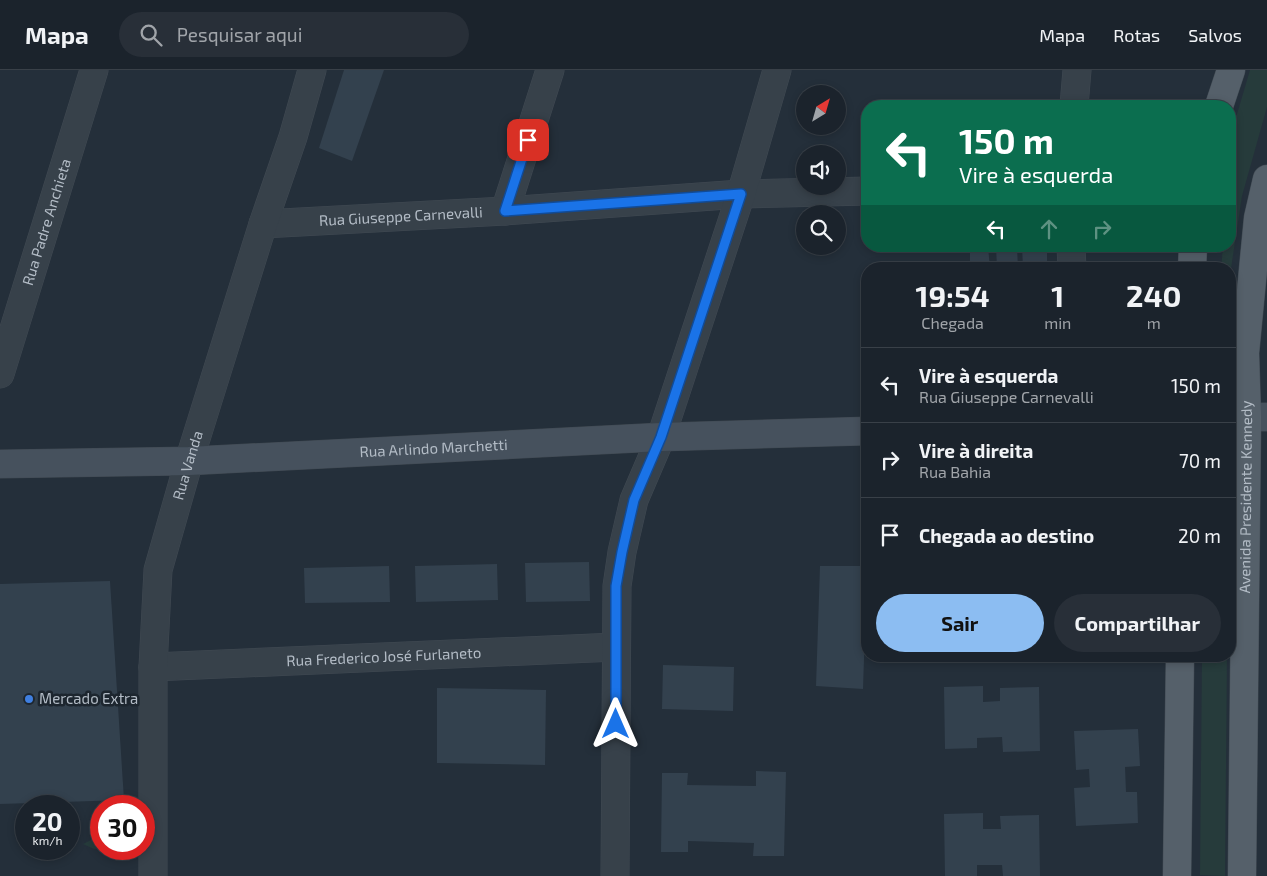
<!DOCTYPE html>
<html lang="pt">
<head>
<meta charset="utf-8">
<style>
  body { margin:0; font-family:"Exo 2",sans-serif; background:#282f38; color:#f1f3f6; height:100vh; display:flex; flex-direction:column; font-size:19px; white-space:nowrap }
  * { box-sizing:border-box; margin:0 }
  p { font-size:16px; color:#a0a4a9 }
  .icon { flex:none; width:28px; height:28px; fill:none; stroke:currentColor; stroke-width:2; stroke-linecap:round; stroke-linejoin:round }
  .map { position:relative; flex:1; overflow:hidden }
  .drawer { position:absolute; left:861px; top:192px; width:375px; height:400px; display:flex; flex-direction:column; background:#1b232c; border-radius:20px; box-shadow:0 2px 8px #0003,0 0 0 1px #394048 }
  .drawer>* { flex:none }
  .top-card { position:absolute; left:861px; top:30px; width:375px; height:152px; border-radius:20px; box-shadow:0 2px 8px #0003,0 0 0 1px #394048; background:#0b6e4f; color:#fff; overflow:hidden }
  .needle { width:32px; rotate:37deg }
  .buttons { position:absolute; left:796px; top:15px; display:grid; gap:10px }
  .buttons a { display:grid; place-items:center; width:50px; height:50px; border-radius:50%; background:#1b232c; box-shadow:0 2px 8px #0003,0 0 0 1px #394048; font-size:25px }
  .speed { position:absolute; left:15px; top:725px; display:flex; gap:10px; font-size:25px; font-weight:700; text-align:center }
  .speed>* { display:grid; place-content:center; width:65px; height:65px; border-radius:50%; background:#1b232c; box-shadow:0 2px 8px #0003,0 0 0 1px #394048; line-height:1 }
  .speed small { font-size:12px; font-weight:400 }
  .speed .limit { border:8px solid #d22; background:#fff; color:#111 }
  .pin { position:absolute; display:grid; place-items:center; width:42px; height:42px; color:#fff; margin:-21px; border-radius:10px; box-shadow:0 2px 8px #0006 }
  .me { position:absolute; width:55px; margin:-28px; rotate:0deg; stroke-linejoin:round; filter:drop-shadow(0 0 4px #0008) }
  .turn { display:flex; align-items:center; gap:18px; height:105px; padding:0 15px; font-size:22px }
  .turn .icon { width:65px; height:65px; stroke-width:2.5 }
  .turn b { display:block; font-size:35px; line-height:42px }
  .lanes { display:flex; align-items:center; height:48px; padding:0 15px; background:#0003; justify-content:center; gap:25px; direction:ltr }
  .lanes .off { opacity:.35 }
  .eta { display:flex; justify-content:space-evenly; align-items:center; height:85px; text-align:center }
  .eta b { font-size:30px; font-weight:700; line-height:35px }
  .cta { display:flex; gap:10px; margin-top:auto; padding:10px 15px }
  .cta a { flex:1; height:58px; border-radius:30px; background:#8cbdf2; color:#111; font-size:20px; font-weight:700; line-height:58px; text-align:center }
  .cta a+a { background:#282f38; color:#f1f3f6 }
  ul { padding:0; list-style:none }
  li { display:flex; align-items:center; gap:15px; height:75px; padding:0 15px; border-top:1px solid #394048 }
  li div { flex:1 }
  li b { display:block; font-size:19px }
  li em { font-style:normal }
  header { display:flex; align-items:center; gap:30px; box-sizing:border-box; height:70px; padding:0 25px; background:#1b232c; border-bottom:1px solid #394048 }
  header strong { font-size:24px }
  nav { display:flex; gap:28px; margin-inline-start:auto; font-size:18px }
  .search { width:350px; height:45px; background:#282f38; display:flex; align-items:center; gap:12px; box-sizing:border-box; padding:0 18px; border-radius:28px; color:#a0a4a9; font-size:19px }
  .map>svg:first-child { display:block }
  .green { fill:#263b3b }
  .building { fill:#33414e }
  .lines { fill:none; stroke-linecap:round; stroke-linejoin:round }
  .street-casing { stroke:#414a53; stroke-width:29 }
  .secondary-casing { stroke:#414a53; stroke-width:29 }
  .primary-casing { stroke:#414a53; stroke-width:29 }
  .street { stroke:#37414a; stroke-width:28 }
  .secondary { stroke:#46515d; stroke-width:28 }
  .primary { stroke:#55606a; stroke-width:28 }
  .route-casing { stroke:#114b97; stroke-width:12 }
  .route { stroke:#1a73e8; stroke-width:9 }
  .shop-dot { fill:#3f7fe0; stroke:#1d262f; stroke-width:2 }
  .labels { text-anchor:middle; stroke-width:5; stroke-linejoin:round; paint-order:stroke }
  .street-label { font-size:15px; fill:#b3bcc6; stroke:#1d262f }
  .poi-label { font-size:15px; fill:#b3bcc6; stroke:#1d262f; text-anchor:start }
</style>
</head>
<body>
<header>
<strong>Mapa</strong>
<div class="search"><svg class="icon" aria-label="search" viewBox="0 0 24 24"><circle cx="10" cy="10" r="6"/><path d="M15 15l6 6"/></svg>Pesquisar aqui</div>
<nav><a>Mapa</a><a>Rotas</a><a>Salvos</a></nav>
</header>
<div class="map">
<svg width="1267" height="806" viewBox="0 0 1267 806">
  <rect width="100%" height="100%" fill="#242f3a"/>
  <g class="green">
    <path d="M1250,0H1267V37L1242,126L1230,205V199H1221L1223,176H1230V68Z"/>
    <path d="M1202,586H1227L1225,806L1200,805Z"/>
    <path d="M126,730L127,736H101V743L100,735Z"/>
    <path d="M101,759V778L94,779L83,774L95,768Z"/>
  </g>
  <g class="building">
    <path d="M344,0H384L352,91L319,78Z"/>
    <path d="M970,176H988L990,199H970Z"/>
    <path d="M996,176H1017L1018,199H997Z"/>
    <path d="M1022,176H1047V199H1023Z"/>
    <path d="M589,492L590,531L526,532L525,493Z"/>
    <path d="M497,494L498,530L416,532L415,496Z"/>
    <path d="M389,496L390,532L305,533L304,498Z"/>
    <path d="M820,496H867L863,619L816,616Z"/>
    <path d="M110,511L124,730L0,734V514Z"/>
    <path d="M663,595L734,597L733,641L662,639Z"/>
    <path d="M983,616V632L1000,631V618L1039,617L1040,681L1003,682L1002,667L977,668V678L945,679L944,617Z"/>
    <path d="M437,618L546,620L545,695L437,693Z"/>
    <path d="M1138,659L1140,696L1125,697L1126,722H1137L1138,753L1076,756L1074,718L1090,717L1089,699L1076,700L1074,661Z"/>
    <path d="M756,701L786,702L784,786H753L754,773L688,771V782H661L662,703H688L687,715L756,716Z"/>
    <path d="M983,743V759H1001L1000,746L1039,745L1040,806H1003L1002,795H977V806H945L944,744Z"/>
  </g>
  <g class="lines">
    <defs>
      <g id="street">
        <path d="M1074,36L1077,0"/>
        <path d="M505,141L550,0"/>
        <path id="s1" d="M263,154L505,141L741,124L868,121"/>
        <path d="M1071,176L1072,199"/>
        <path id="s2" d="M0,304L94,0"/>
        <path id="s3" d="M153,597L616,577"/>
        <path id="s4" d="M153,806V597L158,500L189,391L263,154L293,67L312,0"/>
        <path d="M615,806L617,516L622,482L634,430L661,367L741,124L777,0"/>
      </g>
      <g id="secondary">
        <path d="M1230,347H1267"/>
        <path id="s5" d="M0,394L189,391L661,367L868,361"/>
      </g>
      <g id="primary">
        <path d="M1219,36L1231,0"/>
        <path d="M1192,199L1193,176"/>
        <path d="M1177,806L1180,586"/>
        <path id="s6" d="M1242,806L1247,347L1245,283L1258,148L1267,109"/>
      </g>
    </defs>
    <use href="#street" class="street-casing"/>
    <use href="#secondary" class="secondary-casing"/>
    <use href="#primary" class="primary-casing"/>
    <use href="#street" class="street"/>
    <use href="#secondary" class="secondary"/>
    <use href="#primary" class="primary"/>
  </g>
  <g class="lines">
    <defs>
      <path id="route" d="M528,70L505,141L741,124L661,367L634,430L622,482L616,516V654"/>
    </defs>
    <use href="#route" class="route-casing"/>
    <use href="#route" class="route"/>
  </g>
  <circle class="shop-dot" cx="29" cy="629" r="5"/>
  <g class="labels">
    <g class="street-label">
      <text dy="5" stroke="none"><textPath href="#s1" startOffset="138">Rua Giuseppe Carnevalli</textPath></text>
      <text dy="5" stroke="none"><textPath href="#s2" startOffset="159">Rua Padre Anchieta</textPath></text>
      <text dy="5" stroke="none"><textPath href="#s5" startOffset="434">Rua Arlindo Marchetti</textPath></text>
      <text dy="5" stroke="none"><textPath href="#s4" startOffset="415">Rua Vanda</textPath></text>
      <text dy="5" stroke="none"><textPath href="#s6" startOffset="379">Avenida Presidente Kennedy</textPath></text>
      <text dy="5" stroke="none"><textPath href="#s3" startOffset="231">Rua Frederico José Furlaneto</textPath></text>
    </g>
    <g class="poi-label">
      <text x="39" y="634">Mercado Extra</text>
    </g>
  </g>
</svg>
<div class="buttons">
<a><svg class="needle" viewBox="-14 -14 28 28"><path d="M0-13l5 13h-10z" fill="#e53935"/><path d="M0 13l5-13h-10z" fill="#a0a4a9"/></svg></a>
<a><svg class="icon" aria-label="sound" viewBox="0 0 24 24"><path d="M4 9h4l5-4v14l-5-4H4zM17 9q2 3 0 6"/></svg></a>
<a><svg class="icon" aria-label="search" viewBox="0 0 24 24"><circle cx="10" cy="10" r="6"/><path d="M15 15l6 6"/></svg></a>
</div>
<div class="speed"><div>20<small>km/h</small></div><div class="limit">30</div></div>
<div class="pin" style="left:528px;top:70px;background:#d93025"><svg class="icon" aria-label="arrive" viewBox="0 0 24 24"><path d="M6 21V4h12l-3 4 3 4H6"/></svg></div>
<svg class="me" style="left:616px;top:654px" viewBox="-20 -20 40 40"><path d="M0-17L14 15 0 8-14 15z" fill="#1a73e8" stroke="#fff" stroke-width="4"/></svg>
<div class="top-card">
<div class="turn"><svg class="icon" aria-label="left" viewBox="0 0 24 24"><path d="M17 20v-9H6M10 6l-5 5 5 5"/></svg><div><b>150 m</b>Vire à esquerda</div></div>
<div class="lanes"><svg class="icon" aria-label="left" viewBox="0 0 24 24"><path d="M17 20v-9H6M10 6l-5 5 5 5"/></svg><svg class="icon off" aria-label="ahead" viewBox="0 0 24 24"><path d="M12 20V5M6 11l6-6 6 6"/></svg><svg class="icon off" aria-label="right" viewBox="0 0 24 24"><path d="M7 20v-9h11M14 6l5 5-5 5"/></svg></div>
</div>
<section class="drawer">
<div class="eta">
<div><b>19:54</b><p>Chegada</p></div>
<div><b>1</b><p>min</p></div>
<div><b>240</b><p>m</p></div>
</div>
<ul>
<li><svg class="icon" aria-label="left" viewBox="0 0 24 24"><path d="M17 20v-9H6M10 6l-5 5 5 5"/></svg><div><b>Vire à esquerda</b><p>Rua Giuseppe Carnevalli</p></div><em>150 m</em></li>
<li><svg class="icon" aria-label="right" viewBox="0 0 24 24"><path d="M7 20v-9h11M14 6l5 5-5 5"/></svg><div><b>Vire à direita</b><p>Rua Bahia</p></div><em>70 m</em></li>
<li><svg class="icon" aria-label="arrive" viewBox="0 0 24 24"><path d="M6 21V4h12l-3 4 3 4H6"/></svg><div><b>Chegada ao destino</b></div><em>20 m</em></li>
</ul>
<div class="cta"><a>Sair</a><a>Compartilhar</a></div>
</section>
</div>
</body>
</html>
